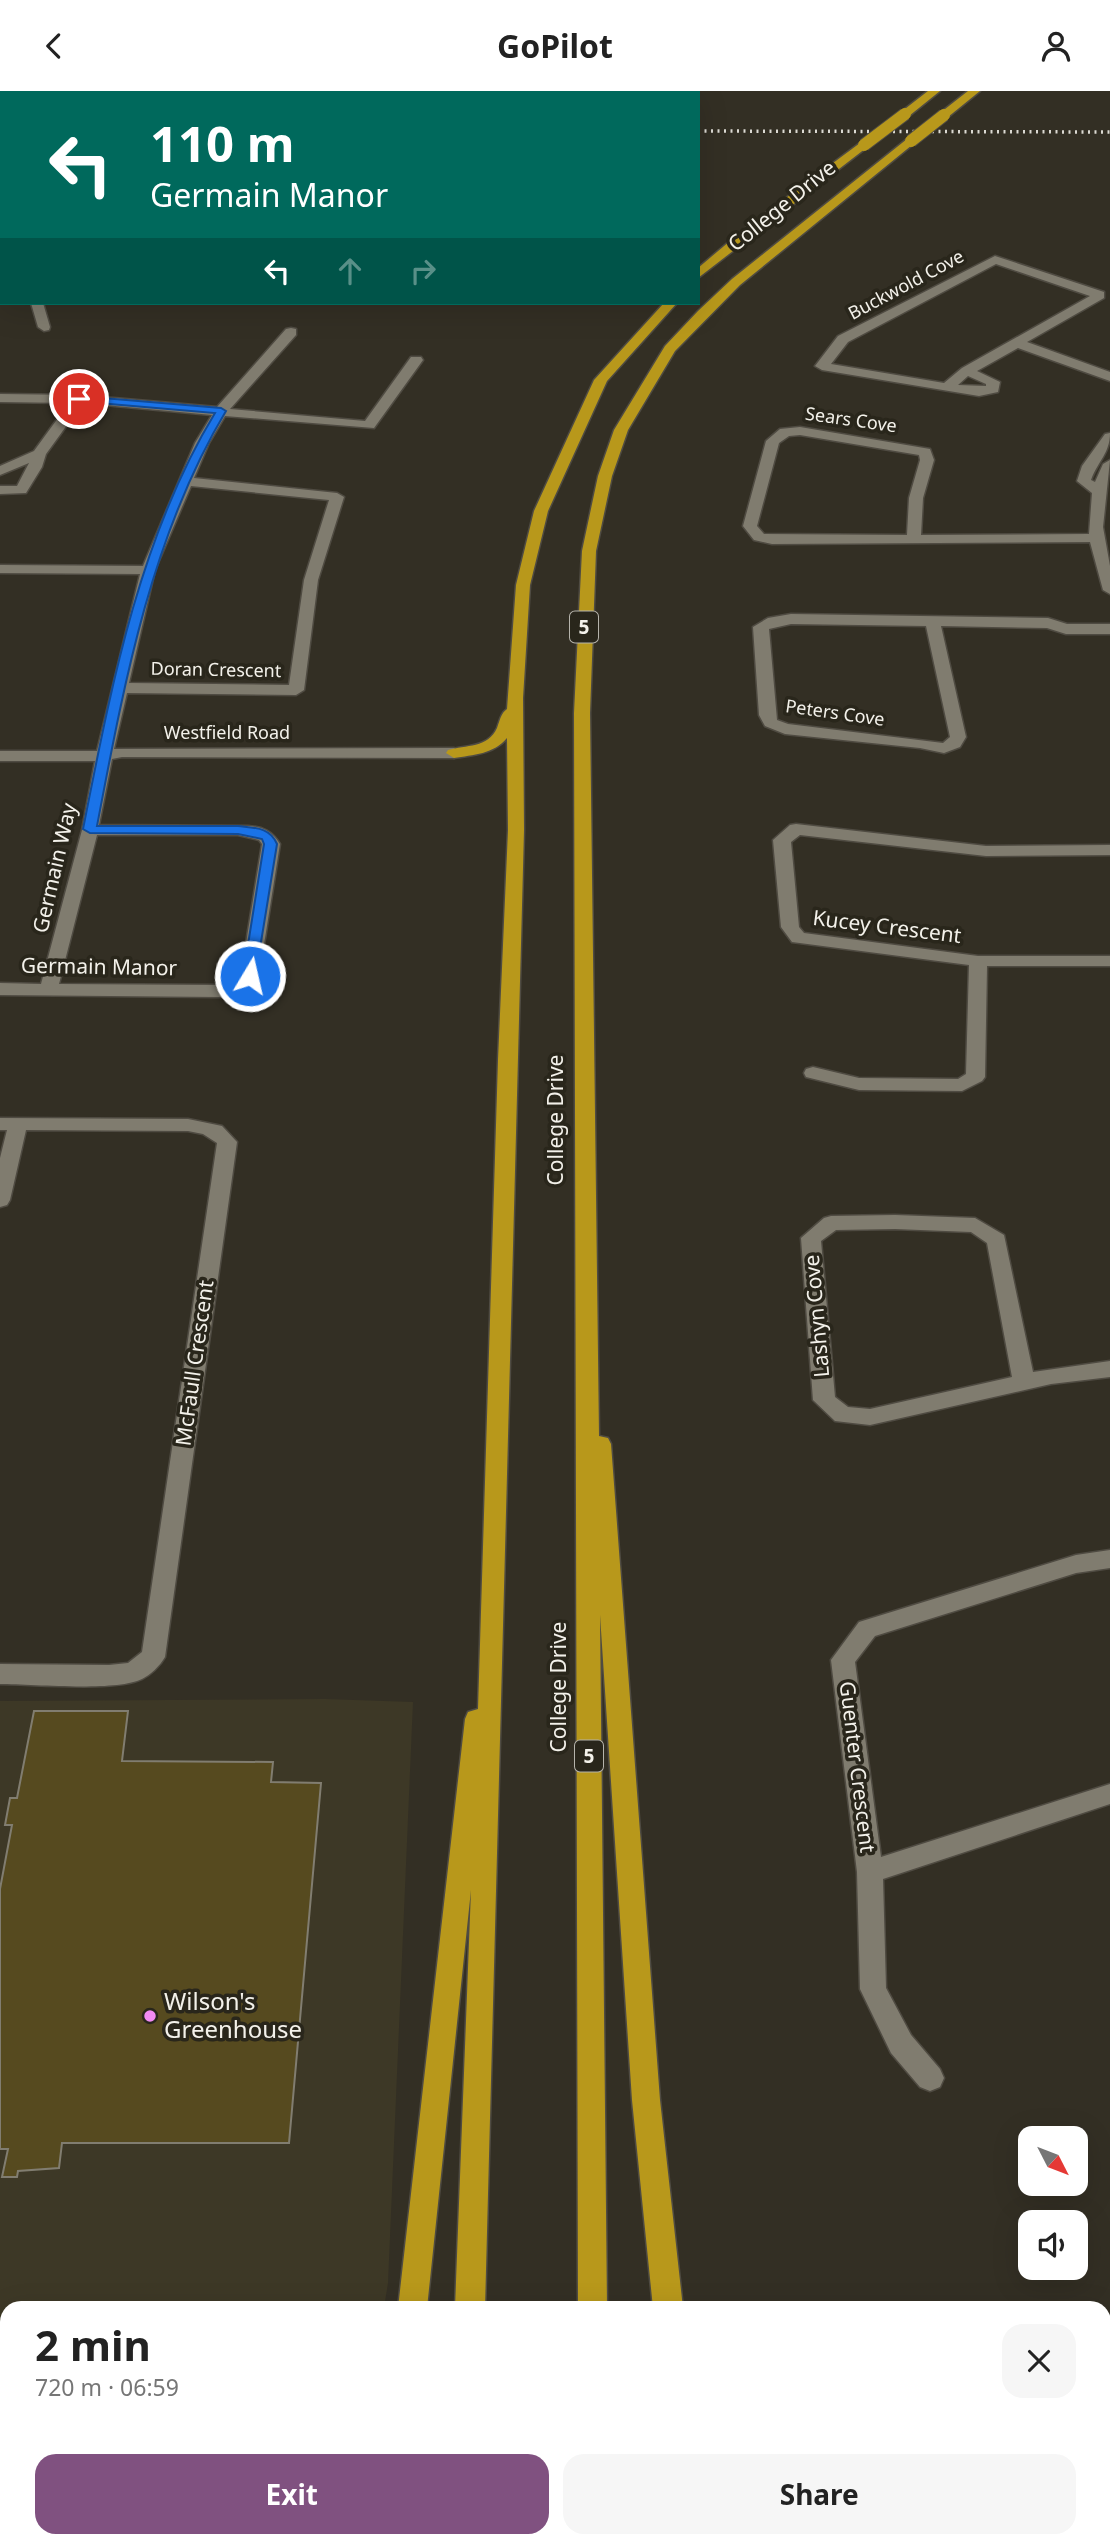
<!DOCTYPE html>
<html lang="en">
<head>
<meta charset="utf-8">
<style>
  body { margin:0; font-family:"Noto Sans",sans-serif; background:#f6f6f6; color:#222; height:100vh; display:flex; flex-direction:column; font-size:26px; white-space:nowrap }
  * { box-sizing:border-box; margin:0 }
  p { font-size:23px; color:#767676 }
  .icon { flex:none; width:38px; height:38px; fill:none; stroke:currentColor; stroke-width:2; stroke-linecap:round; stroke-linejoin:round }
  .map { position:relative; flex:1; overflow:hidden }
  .details { position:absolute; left:0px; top:2210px; width:1111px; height:247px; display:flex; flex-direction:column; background:#fff; border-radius:21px 21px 0 0; box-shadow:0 7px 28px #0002 }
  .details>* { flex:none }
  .top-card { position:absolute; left:0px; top:0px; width:700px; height:214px; box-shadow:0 7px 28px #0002; background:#00695c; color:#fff; overflow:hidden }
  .needle { width:46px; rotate:132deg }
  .tools { position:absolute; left:1018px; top:2035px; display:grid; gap:14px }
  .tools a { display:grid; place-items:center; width:70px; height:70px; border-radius:14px; background:#fff; box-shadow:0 7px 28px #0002; font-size:35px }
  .pin { position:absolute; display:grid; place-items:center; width:60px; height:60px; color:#fff; margin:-30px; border:4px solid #fff; border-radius:50%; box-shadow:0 2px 7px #0007 }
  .me { position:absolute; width:77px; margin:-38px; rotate:9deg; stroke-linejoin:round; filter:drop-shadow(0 0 5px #0008) }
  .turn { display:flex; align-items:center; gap:24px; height:147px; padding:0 35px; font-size:32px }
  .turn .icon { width:91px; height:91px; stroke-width:2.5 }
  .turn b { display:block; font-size:49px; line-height:60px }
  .lanes { display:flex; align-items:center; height:66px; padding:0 35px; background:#0003; justify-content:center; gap:35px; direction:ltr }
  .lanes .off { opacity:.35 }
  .round { display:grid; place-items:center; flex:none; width:74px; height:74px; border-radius:21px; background:#f6f6f6 }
  .summary { display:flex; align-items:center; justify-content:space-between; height:119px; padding:0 35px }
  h1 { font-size:42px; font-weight:700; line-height:52px }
  .primary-button { display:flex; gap:14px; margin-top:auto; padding:14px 35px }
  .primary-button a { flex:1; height:80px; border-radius:21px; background:#805180; color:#fff; font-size:28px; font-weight:700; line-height:80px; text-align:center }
  .primary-button a+a { background:#f6f6f6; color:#222 }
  header { display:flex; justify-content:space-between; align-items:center; height:91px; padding:0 35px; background:#fff; font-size:32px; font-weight:700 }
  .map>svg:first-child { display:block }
  .built { fill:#3d3826 }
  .building { fill:#564a1f; stroke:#817d70; stroke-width:2 }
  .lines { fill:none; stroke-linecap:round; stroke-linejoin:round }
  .minor-casing { stroke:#4f4b42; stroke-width:3 }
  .highway-casing { stroke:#4f4b42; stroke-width:3 }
  .minor { fill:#807c6f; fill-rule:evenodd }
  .highway { fill:#b8981b; fill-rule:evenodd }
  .rail { stroke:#dcdad3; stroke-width:3.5; stroke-dasharray:2 4.5; stroke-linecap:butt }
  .highway-bridge-casing { stroke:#4f4b42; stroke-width:14; stroke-linecap:butt }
  .highway-bridge { stroke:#b8981b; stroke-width:12 }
  .route { fill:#1a73e8; stroke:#114b97; stroke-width:2 }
  .poi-dot { fill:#f28af3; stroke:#29261b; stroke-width:2.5 }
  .labels { text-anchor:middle; stroke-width:7; stroke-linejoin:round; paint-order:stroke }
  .far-street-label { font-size:18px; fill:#f3f1ea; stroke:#29261b }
  .shield { fill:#29261b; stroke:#b6b4ac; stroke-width:2 }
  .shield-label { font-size:19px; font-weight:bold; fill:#f3f1ea }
  .street-label { font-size:21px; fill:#f3f1ea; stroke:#29261b }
  .near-poi-label { font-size:24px; fill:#f3f1ea; stroke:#29261b; text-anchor:start }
</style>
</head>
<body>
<header><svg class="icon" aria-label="back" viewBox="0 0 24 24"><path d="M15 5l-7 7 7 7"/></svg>GoPilot<svg class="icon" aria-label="person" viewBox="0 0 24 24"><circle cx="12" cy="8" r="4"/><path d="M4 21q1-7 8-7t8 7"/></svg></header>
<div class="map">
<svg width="1110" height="2456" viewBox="0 0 1110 2456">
  <rect width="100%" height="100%" fill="#332f24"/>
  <path class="built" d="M325,1608L413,1611L388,2192L384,2217H7V2450H341L340,2456H0V1610Z"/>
  <path class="building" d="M34,1620H128L122,1670L273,1671L271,1691L321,1692L289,2052H62L59,2077L18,2080L17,2086H2L8,2058H0V1798L12,1734H5L10,1707H17Z"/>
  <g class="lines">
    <defs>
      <g id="minor">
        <path d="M604,0H615L616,2H605Z"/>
        <rect x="0" y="71" width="2" height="6"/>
        <path d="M995,165L1104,201V207L1027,251L1110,281V290L1018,257L977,280L1000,291L998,301L979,305L822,279L815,275L838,245ZM996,173L1090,205L962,277L944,292L831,273L848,251ZM968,285L986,293V295L958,294Z"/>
        <rect x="0" y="172" width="2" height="8"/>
        <path d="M31,212H43L50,236L49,239L44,240L38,236Z"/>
        <path d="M291,237L296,238V244L230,318L365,330L411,266H421L423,269L374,337L225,325L209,352L194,387L337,402L344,406L318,489L304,599L296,604L127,602L114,658L454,657L462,662L454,667L122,666L112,668L99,734L248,735C263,736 272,740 280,753L259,885L239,902L219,906L0,904V892L41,893L82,739L95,670H0V660H97L140,483L0,482V474L143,475L195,352L212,324L83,312L46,363L42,376L26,402L0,403V395H17L29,372L0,384V375L34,360L69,312L0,311V303L79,304L217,316L286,238ZM191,395L329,409L304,489L289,594L129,592L155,479ZM97,744H238L259,749L262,753L241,883L228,893L219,894L59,893Z"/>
        <path d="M800,336L930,358L934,369L923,407L921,444L1089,443L1092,402L1077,390L1082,375L1105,343L1110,342C1110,362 1098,370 1091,389L1095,391L1103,373L1110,369L1103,436L1110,475V503L1103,499L1090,451L772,453L754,449L743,435L766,350L780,338ZM800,344L919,364L920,369L909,407L907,444L764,443L757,435L779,352L789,345Z"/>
        <path d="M791,523L1048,527L1067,533H1110V543H1066L1047,537L941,535L966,646L960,656L944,662L920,657L785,643L765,635L759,624L753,536L768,527ZM791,533L926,535L950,646L943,652L788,633L777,629L769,538Z"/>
        <path d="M796,733L986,755L1110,754V764L986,765L800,744L791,751L799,836L804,842L978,865H1110V875H987L985,986L982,990L962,1000L859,999L806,986L804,982L806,978L813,976L859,987L958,988L966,983L969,874L792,851L781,836L773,749L790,734Z"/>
        <path d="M0,1027L188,1028L222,1035L237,1051L165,1566C160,1575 150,1584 142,1588C116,1601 32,1593 0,1593V1573L109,1574L128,1572L142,1561L217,1052L203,1043L188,1040L26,1039L10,1109L7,1114L0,1116V1067L7,1039H0Z"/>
        <path d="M895,1124L975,1127L1004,1144L1033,1281L1110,1270V1286L1051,1293L870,1334L835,1330L813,1309L801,1147L824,1127L831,1125ZM895,1138L971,1141L987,1152L1012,1286L870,1318L848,1316L835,1306L821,1150L836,1139Z"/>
        <path d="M1110,1459V1477L1076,1482L875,1545L855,1571L881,1766L1110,1693V1713L883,1788L886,1897L911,1944L940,1978L944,1987L940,1996L930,2000L920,1996L891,1962L860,1898L857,1781L831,1569L859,1531L1076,1464Z"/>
        <path d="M1104,2297L1110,2300V2330L1104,2328Z"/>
        <path d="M1104,2357L1110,2359V2389L1104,2387Z"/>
      </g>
      <g id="highway">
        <path d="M928,0H940L909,25H901V21Z"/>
        <path d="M968,0H980L948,26H940V22Z"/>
        <path d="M907,48L917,50L740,194L675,260L628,339L612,385L596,460L590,622L599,1345L608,1347L611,1353L660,2009L683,2217H653L632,2009L600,1524L607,2217H578L574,622L582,460L598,385L614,339L665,255L698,220L732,188Z"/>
        <path d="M860,52L870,54L698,187V177L743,139Z"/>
        <path d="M664,212H677L607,290L548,420L530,494L523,607L524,739L485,2217H455L471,1799L427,2217H398L465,1628L468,1621L478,1618L498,969L508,739L507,647C494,663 473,664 454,667L446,662L448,659C466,654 488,657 497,637C500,629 501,622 507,618L516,494L534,420L594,289Z"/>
        <rect x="370" y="2450" width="32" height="6"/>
        <rect x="450" y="2450" width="32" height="6"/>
        <rect x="578" y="2450" width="32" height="6"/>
        <path d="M700,2450H732L733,2456H701Z"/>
      </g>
    </defs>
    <use href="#minor" class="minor-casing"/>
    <use href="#highway" class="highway-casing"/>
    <use href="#minor" class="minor"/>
    <use href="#highway" class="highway"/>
    <path class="rail" d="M698,40L1110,41"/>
    <defs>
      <g id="highway-bridge">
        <path d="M911,50L944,24"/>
        <path d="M864,54L905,23"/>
      </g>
    </defs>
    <use href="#highway-bridge" class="highway-bridge-casing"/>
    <use href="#highway-bridge" class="highway-bridge"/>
  </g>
  <path class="route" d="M79,305L221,317L226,320C151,445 124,593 97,735H238C255,737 270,736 277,753L255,888H245L243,885L264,753L262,748L238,743L90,742L83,738C111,597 139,447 215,322L75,310V306Z"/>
  <circle class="poi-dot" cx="150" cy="1925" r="7"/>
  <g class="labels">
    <g class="far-street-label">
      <text transform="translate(906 194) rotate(-28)" y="6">Buckwold Cove</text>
      <text transform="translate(851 329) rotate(8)" y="6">Sears Cove</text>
      <text transform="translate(216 579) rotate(1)" y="6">Doran Crescent</text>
      <text transform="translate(835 622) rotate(8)" y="6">Peters Cove</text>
      <text x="227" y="648">Westfield Road</text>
    </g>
    <g class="shield">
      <rect x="570" y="520.5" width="28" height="31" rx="5"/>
      <rect x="575" y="1649.5" width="28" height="31" rx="5"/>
    </g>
    <g class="shield-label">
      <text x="584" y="543">5</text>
      <text x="589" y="1672">5</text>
    </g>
    <g class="street-label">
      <text transform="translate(782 115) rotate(-39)" y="7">College Drive</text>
      <text transform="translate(55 777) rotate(-77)" y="7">Germain Way</text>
      <text transform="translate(887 836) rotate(7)" y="7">Kucey Crescent</text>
      <text transform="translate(99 876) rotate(1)" y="7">Germain Manor</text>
      <text transform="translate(556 1029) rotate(-90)" y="7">College Drive</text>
      <text transform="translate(817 1225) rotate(-95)" y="7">Lashyn Cove</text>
      <text transform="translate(195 1272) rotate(-82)" y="7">McFaull Crescent</text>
      <text transform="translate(559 1596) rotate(-90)" y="7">College Drive</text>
      <text transform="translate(857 1676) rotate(83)" y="7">Guenter Crescent</text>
    </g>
    <g class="near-poi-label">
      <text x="164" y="1919">Wilson's<tspan x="164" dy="28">Greenhouse</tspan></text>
    </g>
  </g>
</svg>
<div class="tools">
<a><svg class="needle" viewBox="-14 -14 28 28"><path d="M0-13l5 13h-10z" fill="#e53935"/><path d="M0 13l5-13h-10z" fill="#767676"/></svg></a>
<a><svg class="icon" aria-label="sound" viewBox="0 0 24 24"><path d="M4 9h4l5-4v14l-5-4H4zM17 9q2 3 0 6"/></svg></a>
</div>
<div class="pin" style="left:79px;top:308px;background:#d93025"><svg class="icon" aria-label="arrive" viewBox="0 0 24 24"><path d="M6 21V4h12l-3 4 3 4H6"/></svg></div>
<svg class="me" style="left:250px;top:885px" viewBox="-20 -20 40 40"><circle r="17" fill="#1a73e8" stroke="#fff" stroke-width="3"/><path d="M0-11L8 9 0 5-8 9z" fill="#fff"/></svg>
<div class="top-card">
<div class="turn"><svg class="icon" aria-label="left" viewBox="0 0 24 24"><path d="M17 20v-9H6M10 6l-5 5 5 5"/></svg><div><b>110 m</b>Germain Manor</div></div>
<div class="lanes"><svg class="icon" aria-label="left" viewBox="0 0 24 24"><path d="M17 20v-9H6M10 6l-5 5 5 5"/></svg><svg class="icon off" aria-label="ahead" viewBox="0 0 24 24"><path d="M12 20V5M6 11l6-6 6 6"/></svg><svg class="icon off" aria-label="right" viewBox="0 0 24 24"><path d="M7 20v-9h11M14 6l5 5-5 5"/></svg></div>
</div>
<section class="details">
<div class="summary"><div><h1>2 min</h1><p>720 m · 06:59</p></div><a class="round"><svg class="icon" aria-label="close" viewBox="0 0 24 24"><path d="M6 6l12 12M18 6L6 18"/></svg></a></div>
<div class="primary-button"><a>Exit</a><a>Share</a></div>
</section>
</div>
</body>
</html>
